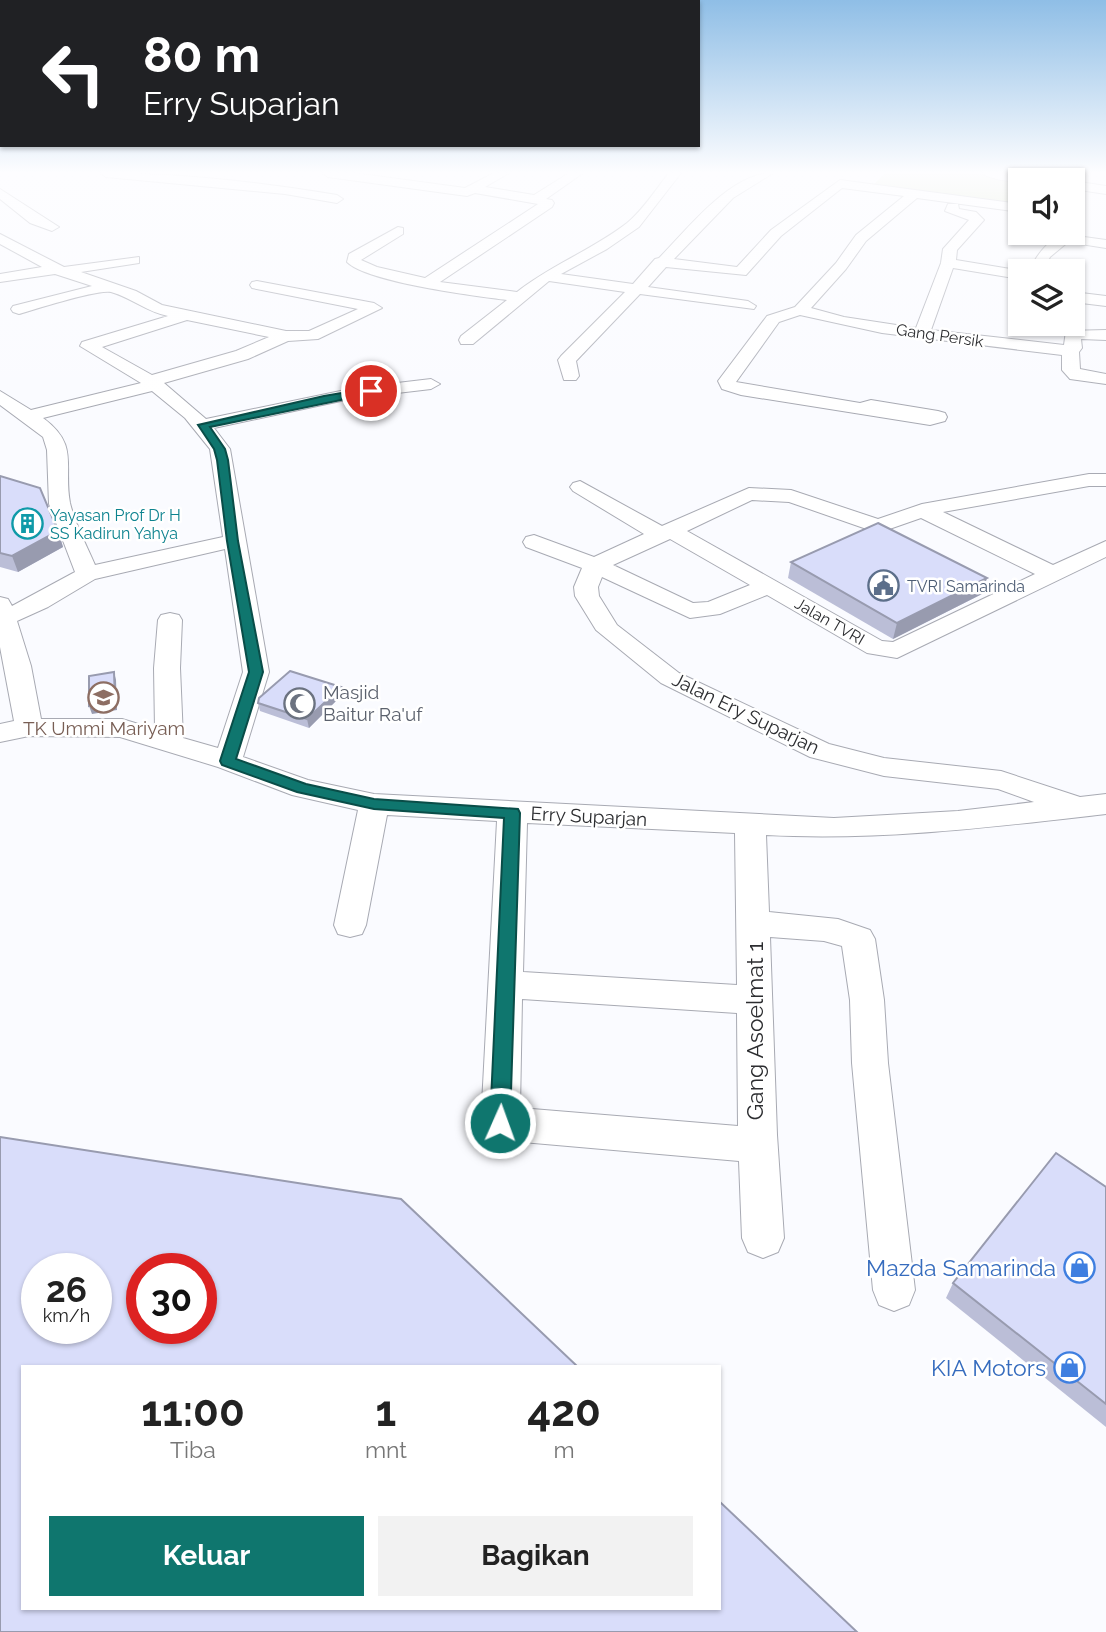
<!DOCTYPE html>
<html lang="id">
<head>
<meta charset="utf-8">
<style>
  body { margin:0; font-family:Raleway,sans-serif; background:#f2f2f2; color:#222; height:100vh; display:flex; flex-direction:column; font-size:26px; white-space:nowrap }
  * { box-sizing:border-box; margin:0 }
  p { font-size:23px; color:#767676 }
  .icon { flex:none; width:38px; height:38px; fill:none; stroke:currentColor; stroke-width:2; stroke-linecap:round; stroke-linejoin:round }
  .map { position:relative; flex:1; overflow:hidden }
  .side { position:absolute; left:21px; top:1365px; width:700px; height:245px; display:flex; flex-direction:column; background:#fff; border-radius:0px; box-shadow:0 2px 5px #0004 }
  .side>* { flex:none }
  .banner { position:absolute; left:0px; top:0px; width:700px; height:147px; box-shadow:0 2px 5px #0004; background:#202124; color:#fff; overflow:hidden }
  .buttons { position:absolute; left:1008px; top:168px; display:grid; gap:14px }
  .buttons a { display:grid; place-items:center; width:77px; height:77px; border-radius:0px; background:#fff; box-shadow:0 2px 5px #0004; font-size:35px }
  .speed { position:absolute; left:21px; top:1253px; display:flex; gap:14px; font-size:35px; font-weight:700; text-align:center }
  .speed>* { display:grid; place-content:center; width:91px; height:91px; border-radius:50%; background:#fff; box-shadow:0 2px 5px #0004; line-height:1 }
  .speed small { font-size:18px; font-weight:400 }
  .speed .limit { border:10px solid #d22; background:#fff; color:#111 }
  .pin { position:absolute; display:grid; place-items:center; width:60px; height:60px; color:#fff; margin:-30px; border:4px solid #fff; border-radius:50%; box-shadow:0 2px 7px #0007 }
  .me { position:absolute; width:77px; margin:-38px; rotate:2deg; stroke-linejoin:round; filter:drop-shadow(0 0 5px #0008) }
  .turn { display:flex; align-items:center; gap:24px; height:147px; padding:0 28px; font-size:32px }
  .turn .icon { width:91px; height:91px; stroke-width:2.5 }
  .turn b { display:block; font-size:49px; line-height:60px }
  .eta { display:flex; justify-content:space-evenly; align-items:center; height:119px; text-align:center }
  .eta b { font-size:42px; font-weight:700; line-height:49px }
  .action { display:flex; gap:14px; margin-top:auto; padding:14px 28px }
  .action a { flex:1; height:80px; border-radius:0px; background:#0f766e; color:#fff; font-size:28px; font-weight:700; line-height:80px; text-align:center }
  .action a+a { background:#f2f2f2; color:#222 }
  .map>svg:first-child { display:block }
  .green { fill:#d6e1bf }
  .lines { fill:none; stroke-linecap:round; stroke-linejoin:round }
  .street-casing { stroke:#a8aab3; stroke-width:2 }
  .street { fill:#fff; fill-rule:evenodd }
  .wall { fill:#bbbed7 }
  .shaded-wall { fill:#989baf }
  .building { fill:#d9ddfa; stroke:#989baf; stroke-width:2; fill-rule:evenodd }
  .route { fill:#0f766e; stroke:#0a4d48; stroke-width:2 }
  .labels { text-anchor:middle; stroke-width:5; stroke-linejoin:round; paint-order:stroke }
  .far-street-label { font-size:16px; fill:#2c2d30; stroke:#fff }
  .far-culture-label { font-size:16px; fill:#0d838f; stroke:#fff; text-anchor:start }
  .far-service-label { font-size:16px; fill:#4e5e75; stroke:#fff; text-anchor:start }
  .worship-label { font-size:19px; fill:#5b616d; stroke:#fff; text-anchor:start }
  .street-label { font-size:19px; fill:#2c2d30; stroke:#fff }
  .education-label { font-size:19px; fill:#785e54; stroke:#fff }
  .near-street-label { font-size:23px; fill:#2c2d30; stroke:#fff }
  .near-shop-label { font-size:23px; fill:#366cbe; stroke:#fff; text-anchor:end }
</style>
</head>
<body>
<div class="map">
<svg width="1106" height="1632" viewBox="0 0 1106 1632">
  <rect width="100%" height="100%" fill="#fafbff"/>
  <path class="green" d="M885,173H970L1024,180H1020V207L872,186Z"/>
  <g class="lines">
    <defs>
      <g id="street">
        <path d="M100,173C179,173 259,182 337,195L343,199L337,203L285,194L106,177Z"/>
        <path d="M322,173H354L465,188L494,173H509L485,187L534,195L569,173H583L546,199L552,200L554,203L552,207L440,282L517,292C551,265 592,250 627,223C643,210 656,189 669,173H681L639,227L607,249L561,274L633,284L655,259L659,258C688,229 730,173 773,173L733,198L674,259L737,267L771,230L840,180L1020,204V212L917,198L866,241L846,269L811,308L844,317L916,328L941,263L943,249L969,220L945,211L948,204H958L959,209L976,212L984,220L957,250L956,260L1023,271H1020V279L953,268L931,330L1064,345L1066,331L1106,330V340L1081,339L1082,348L1079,352L1080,369L1106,374V384L1070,379L1062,370V355L882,333L800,315L779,322L736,382L860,403L871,400L938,411L945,413L947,417L945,421L930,425L741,395L722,389L718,381L767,316L795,307L836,263L856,235L904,196L842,188L781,236L746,275L666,267L648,287L748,301L756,306L754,309L640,294L576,361L579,376L576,380H564L558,360L561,356L625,292L549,281L473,344H461L459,340L461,336L507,300C475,296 367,282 347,262L349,254L398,227L403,228V234L361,260L377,267L425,278L538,204L475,193L467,196L328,177Z"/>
        <path d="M982,173C1001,173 1031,169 1046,180C1027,181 998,184 982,173Z"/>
        <path d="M1073,181L1106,186V194L1073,189Z"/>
        <path d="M0,189L59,227L52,231L30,223L0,199Z"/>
        <path d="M1073,229L1079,233L1077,236L1106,240V248L1068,242L1050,257L1043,271H1029C1037,254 1052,233 1073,233Z"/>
        <path d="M0,234L64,267L139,257V263L81,272L136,291L162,305L286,331H309L358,309L252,288L250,285L252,282L257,281L374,303L382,308L318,339L288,341L248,359L164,383L206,419L355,388L431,379L440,384L431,389L355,398L214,428L230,449L269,672L243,757L308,780L374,794L834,818L958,811L1034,802L998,789L884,776L810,757L661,683L596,630L575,596L574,587L582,568L526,547L523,542L526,537L534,535L594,557L644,534L573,491L570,487L573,483L580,481L662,526L749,488L791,490L878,519L922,504L1089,474H1106V486H1089L943,512L1053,565L1106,541V557L897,658L867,653L767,595L720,614L690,618L602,577L598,587L599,596L617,625L679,673L829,744L884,758L1001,771L1080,797L1106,794V814C992,827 881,841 766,835L769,912L838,919L870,930L875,939L884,1000L888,1063L915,1290L909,1305L894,1311L879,1305L873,1290L852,1063L850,1000L842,946L824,941L770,937L777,1135L784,1238L778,1252L763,1258L748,1252L742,1238L739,1161L500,1140L486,1135L481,1123L497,821L387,815L366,925L362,934L350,937L338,934L334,925L358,810L292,795L218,767L120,737L29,736L0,742V724L14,721L0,647V597L8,599L12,606L75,572L49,504L47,450L43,437L0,405V391L31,410L141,383L80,346L82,342L168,316C147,312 132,298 111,292C98,289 36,309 19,314L13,312L11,309L13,306L92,286L55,274L0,282V274L42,267L0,244ZM187,320L269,337L236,351L152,375L102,347ZM152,391L185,418L210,449L223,537L95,565C87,546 75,524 70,503C63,465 80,445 43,418ZM752,500L789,502L878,533L921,518L1035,574L893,642L882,641L687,531ZM670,539L750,585L708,602L693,603L613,565ZM225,549L243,672L218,748L183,738L180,668L182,620L179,615L170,613L161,615L158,620L154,668L155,729L122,719H41L31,666L17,621L48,607L95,579ZM527,823L735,833L737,985L523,972ZM522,999L737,1013L738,1126L520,1108Z"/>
        <path d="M1073,292L1106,296V306L1073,302Z"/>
      </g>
    </defs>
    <use href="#street" class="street-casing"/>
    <use href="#street" class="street"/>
  </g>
  <g class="wall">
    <path d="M0,476L58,531L63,547L18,572L0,567Z"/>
    <path d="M791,562L982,594L893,639L788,578Z"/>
    <path d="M342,695L309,728L260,711L258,703Z"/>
    <path d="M1106,1187V1427L946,1298L953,1283Z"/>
  </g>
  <g class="shaded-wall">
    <path d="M58,531L63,547L18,572L12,556Z"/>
    <path d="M987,578L982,594L893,639L897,623Z"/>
    <path d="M114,672L116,680L117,710L92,714L89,706Z"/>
    <path d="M341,687L342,695L309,728L307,719Z"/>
  </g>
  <g class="building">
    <path d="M0,476L40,488L58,531L12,556L0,553Z"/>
    <path d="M878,523L987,578L897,623L791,562Z"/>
    <path d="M290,671L341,687L307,719L258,703L259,698Z"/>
    <path d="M114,672L115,701L89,706V676Z"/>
    <path d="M0,1137L401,1199L578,1367H23V1608H719V1501L857,1632H0ZM37,1269H96V1328H37ZM142,1269H201V1328H142Z"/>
    <path d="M1056,1153L1106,1187V1404L953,1283Z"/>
  </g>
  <linearGradient id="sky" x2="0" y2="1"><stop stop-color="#8fbee6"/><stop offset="0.43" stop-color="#fdfdff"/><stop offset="1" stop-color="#fdfdff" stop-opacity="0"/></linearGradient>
  <rect width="1106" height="401" fill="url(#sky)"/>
  <path class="route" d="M371,388L375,389V393L210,427L225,449L228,460L238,541L263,672L236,759L306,784L374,799L518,809L520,813L510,1123L507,1129L500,1132L493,1129L490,1123L504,818L374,809L297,792L222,765L220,761L249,672L227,541L217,460L214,449L198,425L324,396Z"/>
  <defs>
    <symbol id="building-ring" viewBox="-11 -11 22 22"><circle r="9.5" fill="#fff" stroke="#0f9aa8" stroke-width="1.5"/><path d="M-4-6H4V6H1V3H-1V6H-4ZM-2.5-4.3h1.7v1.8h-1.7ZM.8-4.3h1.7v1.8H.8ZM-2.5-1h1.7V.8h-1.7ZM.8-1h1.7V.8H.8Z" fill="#0f9aa8"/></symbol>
    <symbol id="civic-ring" viewBox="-11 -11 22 22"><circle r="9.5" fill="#fff" stroke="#5c6f8a" stroke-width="1.5"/><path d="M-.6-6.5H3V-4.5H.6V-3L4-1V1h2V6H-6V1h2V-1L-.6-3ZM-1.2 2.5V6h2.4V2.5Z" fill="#5c6f8a"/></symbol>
    <symbol id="school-ring" viewBox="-11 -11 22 22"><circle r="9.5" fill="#fff" stroke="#8d6e63" stroke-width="1.5"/><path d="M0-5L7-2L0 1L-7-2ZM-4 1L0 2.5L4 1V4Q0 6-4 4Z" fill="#8d6e63"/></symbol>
    <symbol id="mosque-ring" viewBox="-11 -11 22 22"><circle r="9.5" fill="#fff" stroke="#6b7280" stroke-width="1.5"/><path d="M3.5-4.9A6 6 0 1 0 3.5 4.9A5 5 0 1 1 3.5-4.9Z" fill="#6b7280"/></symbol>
    <symbol id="shop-ring" viewBox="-11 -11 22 22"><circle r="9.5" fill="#fff" stroke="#3f7fe0" stroke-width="1.5"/><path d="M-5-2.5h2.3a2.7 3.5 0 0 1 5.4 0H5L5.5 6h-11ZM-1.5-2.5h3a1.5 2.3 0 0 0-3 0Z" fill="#3f7fe0"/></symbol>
  </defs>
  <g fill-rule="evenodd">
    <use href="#building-ring" x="10" y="506" width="35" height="35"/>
    <use href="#civic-ring" x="866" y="568" width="35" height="35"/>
    <use href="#school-ring" x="86" y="680" width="35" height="35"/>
    <use href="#mosque-ring" x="282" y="686" width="35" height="35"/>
    <use href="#shop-ring" x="1062" y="1250" width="35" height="35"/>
    <use href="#shop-ring" x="1052" y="1350" width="35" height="35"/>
  </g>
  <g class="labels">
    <g class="far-street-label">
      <text transform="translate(940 335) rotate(8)" y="6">Gang Persik</text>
      <text transform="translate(830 621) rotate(30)" y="6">Jalan TVRI</text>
    </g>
    <g class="far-culture-label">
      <text x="50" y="521">Yayasan Prof Dr H<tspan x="50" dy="18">SS Kadirun Yahya</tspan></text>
    </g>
    <g class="far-service-label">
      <text x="907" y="592">TVRI Samarinda</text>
    </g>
    <g class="worship-label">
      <text x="323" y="699">Masjid<tspan x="323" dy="22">Baitur Ra'uf</tspan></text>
    </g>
    <g class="street-label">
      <text transform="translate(746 713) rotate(26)" y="7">Jalan Ery Suparjan</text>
      <text transform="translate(589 816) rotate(3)" y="7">Erry Suparjan</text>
    </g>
    <g class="education-label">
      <text x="104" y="735">TK Ummi Mariyam</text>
    </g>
    <g class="near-street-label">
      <text transform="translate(755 1031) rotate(-90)" y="8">Gang Asoelmat 1</text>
    </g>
    <g class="near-shop-label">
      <text x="1056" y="1276">Mazda Samarinda</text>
      <text x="1046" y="1376">KIA Motors</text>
    </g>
  </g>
</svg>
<div class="buttons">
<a><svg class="icon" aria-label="sound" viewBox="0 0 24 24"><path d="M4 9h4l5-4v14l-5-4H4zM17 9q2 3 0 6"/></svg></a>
<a><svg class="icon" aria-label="layers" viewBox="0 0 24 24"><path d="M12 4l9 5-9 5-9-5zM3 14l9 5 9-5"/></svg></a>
</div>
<div class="speed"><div>26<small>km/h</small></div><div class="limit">30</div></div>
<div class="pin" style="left:371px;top:391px;background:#d93025"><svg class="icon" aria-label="arrive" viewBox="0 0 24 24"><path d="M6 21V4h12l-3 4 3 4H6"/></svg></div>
<svg class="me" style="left:500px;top:1123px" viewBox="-20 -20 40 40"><circle r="17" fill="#0f766e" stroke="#fff" stroke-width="3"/><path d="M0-11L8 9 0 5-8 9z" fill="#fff"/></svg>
<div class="banner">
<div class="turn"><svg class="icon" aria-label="left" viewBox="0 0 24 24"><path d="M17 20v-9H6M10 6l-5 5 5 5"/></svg><div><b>80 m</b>Erry Suparjan</div></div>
</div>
<section class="side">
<div class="eta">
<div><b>11:00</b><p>Tiba</p></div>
<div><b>1</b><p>mnt</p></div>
<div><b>420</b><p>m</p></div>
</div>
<div class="action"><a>Keluar</a><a>Bagikan</a></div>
</section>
</div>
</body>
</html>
